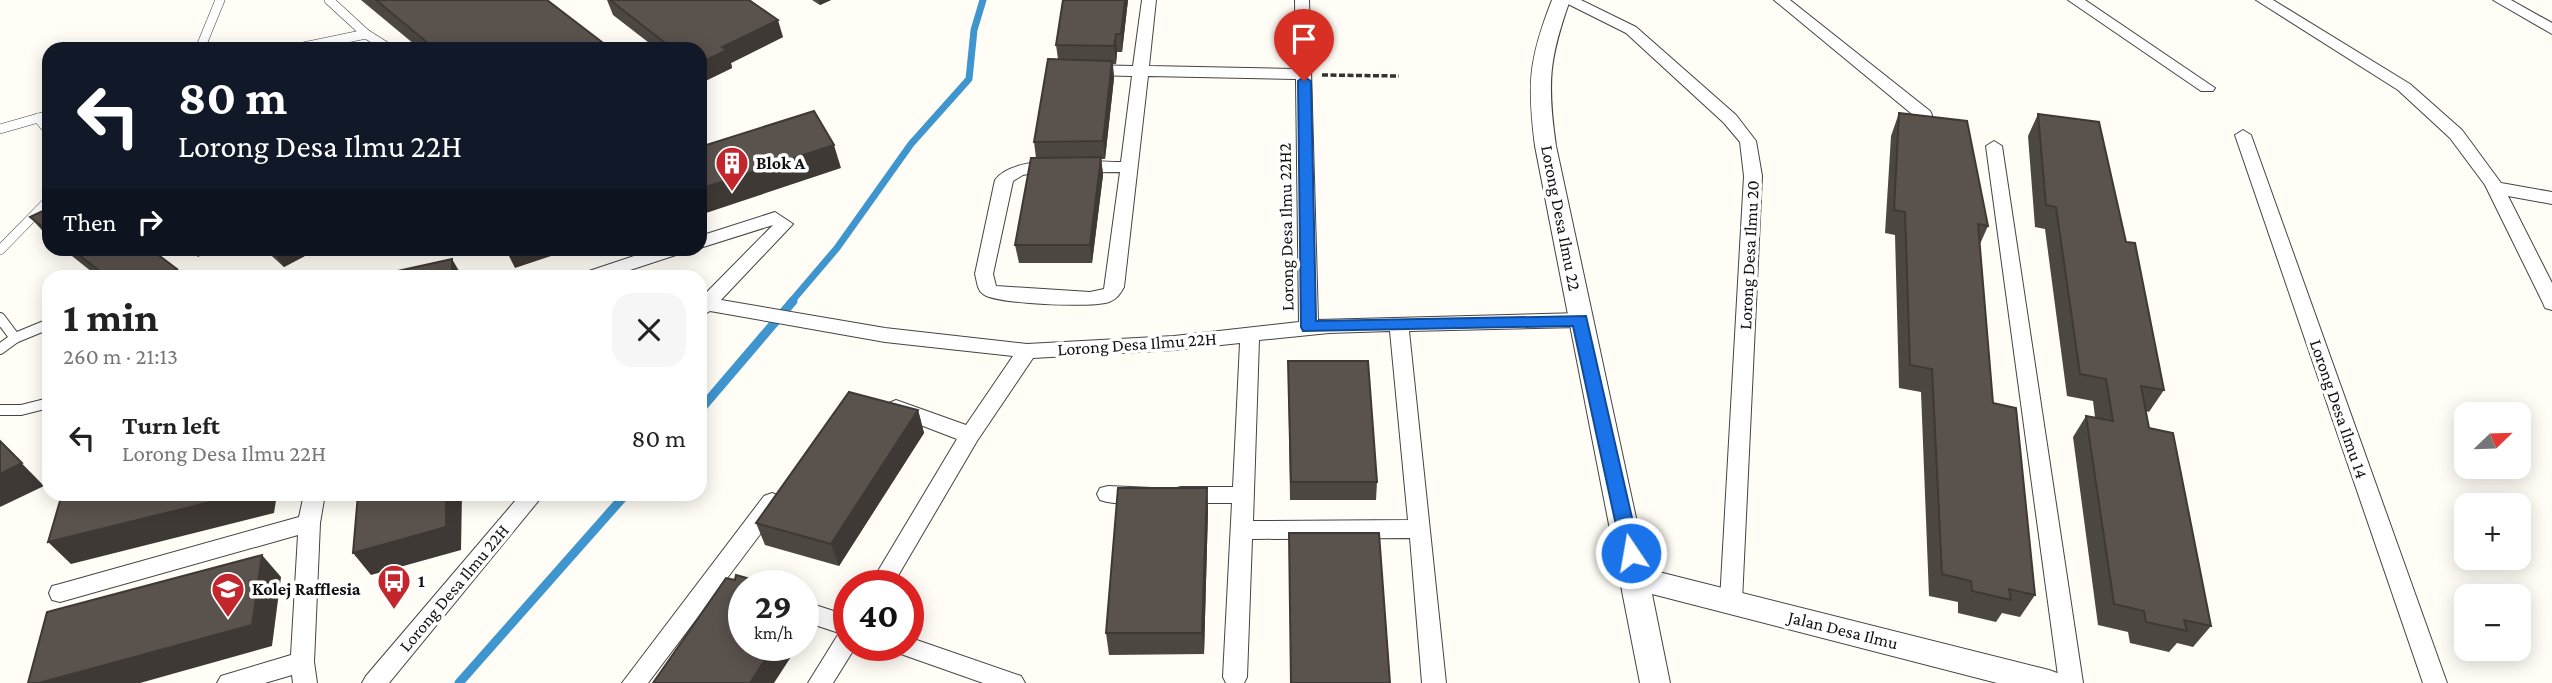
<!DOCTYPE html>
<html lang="en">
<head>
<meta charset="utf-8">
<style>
  body { margin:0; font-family:"Crimson Pro",serif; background:#f6f6f6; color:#222; height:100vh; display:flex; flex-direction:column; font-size:26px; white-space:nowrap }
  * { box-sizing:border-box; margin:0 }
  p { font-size:23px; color:#767676 }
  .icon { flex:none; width:38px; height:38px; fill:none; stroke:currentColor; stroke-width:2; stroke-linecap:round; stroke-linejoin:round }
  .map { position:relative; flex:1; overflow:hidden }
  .details { position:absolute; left:42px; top:270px; width:665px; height:231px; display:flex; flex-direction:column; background:#fff; border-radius:21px; box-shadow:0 4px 18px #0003 }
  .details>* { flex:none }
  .banner { position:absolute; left:42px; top:42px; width:665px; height:214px; border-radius:21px; box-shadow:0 4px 18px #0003; background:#111827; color:#fff; overflow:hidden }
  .needle { width:46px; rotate:67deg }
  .tools { position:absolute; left:2454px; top:402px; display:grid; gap:14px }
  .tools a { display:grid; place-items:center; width:77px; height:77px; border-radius:14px; background:#fff; box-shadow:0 4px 18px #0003; font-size:35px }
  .speed { position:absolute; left:728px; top:570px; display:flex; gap:14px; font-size:35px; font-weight:700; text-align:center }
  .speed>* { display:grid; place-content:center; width:91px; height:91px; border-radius:50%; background:#fff; box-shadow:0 4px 18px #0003; line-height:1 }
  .speed small { font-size:18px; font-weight:400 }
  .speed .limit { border:10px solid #d22; background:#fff; color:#111 }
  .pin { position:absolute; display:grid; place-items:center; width:60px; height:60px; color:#fff; margin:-72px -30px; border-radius:50% 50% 50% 0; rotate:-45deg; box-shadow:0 0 7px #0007 }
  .pin .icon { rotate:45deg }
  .me { position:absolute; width:77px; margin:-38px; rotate:348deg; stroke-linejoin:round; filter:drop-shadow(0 0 5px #0008) }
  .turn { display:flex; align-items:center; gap:24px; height:147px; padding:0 21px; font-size:32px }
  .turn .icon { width:91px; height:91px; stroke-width:2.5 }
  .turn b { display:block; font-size:49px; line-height:60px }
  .then { display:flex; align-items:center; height:66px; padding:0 21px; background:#0003; gap:14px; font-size:26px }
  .round { display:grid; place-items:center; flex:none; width:74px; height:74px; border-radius:21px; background:#f6f6f6 }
  .overview { display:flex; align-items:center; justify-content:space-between; height:119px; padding:0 21px }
  h1 { font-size:42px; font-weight:700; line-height:52px }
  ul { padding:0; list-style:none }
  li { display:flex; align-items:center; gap:21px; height:98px; padding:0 21px }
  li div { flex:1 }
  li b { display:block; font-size:26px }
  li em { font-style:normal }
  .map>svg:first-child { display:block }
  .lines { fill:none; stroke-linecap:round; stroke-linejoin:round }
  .stream-far1 { stroke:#3f96cf; stroke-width:7 }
  .stream { stroke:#3f96cf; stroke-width:9 }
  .service-far1-casing { stroke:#444; stroke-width:10 }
  .service-casing { stroke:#444; stroke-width:12 }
  .minor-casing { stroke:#444; stroke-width:2 }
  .tertiary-casing { stroke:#444; stroke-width:2 }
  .path { stroke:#333; stroke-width:3.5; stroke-dasharray:6 2.5; stroke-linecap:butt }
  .service-far1 { stroke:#fff; stroke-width:9 }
  .service { stroke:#fff; stroke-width:10 }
  .minor { fill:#fff; fill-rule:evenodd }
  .tertiary { fill:#fff; fill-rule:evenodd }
  .wall { fill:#4d4742 }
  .shaded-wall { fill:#3f3936 }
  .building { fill:#5a524d; stroke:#3f3936; stroke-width:2 }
  .route { fill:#1a73e8; stroke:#114b97; stroke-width:2 }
  .labels { text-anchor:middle; stroke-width:7; stroke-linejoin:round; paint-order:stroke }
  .poi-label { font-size:18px; font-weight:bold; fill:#111; stroke:#fff; text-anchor:start }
  .street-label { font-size:18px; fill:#111; stroke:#fff }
</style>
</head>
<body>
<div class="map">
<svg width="2552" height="683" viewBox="0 0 2552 683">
  <rect width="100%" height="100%" fill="#fffdf5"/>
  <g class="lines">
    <path class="stream-far1" d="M791,302L837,248L911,144L969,79L974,30L983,0"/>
    <g class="stream">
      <path d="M700,410L793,301"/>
      <path d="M459,683L626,494"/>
    </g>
    <defs>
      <g id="service-far1">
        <path d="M329,0L366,34"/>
        <path d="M200,49L220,0"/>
        <path d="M294,49L366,34L390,49"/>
        <path d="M38,118L49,131"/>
        <path d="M0,129L49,115"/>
        <path d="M0,250L49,200"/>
      </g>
      <g id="service">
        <path d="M0,318L15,338"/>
        <path d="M0,349L15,338L49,324"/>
        <path d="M0,410H21L49,403"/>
      </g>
      <g id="minor">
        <path d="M1142,0H1156L1149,66L1296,69L1295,0H1309L1318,320L1580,313L1587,315L1589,320L1587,325L1580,327L1409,331L1446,683H1422L1410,538L1252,539L1247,677L1244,683H1226L1223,677L1232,503H1181L1173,501L1170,495L1173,489L1181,487H1233L1240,343L1174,350L1033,358L977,441L892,586H869L957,439L889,413L886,408L889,403L896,400L966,425L1013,356L885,342L710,311L700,317V299L773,225L700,248V236L775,212L793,224L721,300L885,328L1027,344L1174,336L1299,322L1296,79L1148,76L1124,287C1120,294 1117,299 1109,302C1093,308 994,304 983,294C977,290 977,281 975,274L995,180C1014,153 1090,162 1121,162L1132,76L1089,75L1081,70L1089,65L1133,66ZM1120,172L1104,289L1090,292L996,286L993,274L1013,181L1023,175L1033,173ZM1390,331L1408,520L1253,521L1259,340L1329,333Z"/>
        <path d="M1560,0H1581L1636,27L1736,115L1756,141L1762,176L1742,601L1739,608L1731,611L1723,608L1720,601L1744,176L1740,142L1724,123L1626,33Z"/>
        <path d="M1774,0H1790L1930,111L1932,115L1930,119H1918Z"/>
        <path d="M2068,0H2085L2215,88L2213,91H2201Z"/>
        <path d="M2256,0H2273L2410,84L2462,130L2501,183L2552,192V204L2508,196L2552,283V310L2545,308L2543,303L2485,185L2450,138L2398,90Z"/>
        <path d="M2493,0H2511L2552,23V34Z"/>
        <path d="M2243,130L2251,135L2447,683H2423L2235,135Z"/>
        <path d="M1994,141L2002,146L2083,683H2059L1986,146Z"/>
        <path d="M658,248H688L685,252L612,276H584L586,272Z"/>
        <path d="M1108,486L1152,488L1155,494L1152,500C1137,505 1115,505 1100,500L1097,494L1100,488Z"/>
        <path d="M772,493L780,496L783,502L780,508L648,683H622L764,496Z"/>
        <path d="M304,494H325L320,523L314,662L317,683H293L292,675L265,683H217L221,676L291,655L298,535L60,602L52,600L49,593L52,586L60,584L299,517Z"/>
        <path d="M521,494H544L389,683H362L366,676Z"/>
        <path d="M803,601L849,616V646H856L833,683H808L839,633L803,621Z"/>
        <path d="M908,637L1021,676L1025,683H983L898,653L895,646H908Z"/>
      </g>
      <path id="tertiary" d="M1552,0H1570C1549,59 1547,83 1556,146L1647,569L2049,670L2060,674L2064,683H1997L1652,594L1670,683H1640L1535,146C1527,83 1529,59 1552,0Z"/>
    </defs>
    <use href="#service-far1" class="service-far1-casing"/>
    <use href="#service" class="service-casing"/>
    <use href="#minor" class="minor-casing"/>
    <use href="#tertiary" class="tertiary-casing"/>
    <path class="path" d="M1322,75L1399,76"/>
    <use href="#service-far1" class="service-far1"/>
    <use href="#service" class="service"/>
    <use href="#minor" class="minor"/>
    <use href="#tertiary" class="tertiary"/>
  </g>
  <g class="wall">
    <path d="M361,0H547L611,49H420Z"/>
    <path d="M607,0H749L783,37L731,63L732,68L701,83L700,82V49H657L613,15Z"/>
    <path d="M812,0H831L820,5Z"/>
    <path d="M1128,0L1122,52H1117L1116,64H1113L1114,78L1105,159H1101L1103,175L1092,263H1019L1015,245L1036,158L1034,142L1058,59L1056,45Z"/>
    <path d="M1899,113L1988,226L1980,244L1993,403L2035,595L2020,617L2002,613L1996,622L1958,613V602L1929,596L1921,392L1899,388L1895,235L1885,233L1891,136Z"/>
    <path d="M2038,114L2126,242L2164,390L2149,412L2146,411L2149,428L2211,626L2193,647L2177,643L2169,652L2130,643L2128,632L2098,625L2073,437L2086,416L2095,417L2093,401L2067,396L2045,229L2035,227L2028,136Z"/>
    <path d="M49,208V238L30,217Z"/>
    <path d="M62,248H149L177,269L183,276H97Z"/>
    <path d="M263,248H320L284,267Z"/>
    <path d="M1288,361L1377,482L1376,500H1290Z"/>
    <path d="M918,410L924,433L839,566L765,545L756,523Z"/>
    <path d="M1207,488L1208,510L1204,654L1109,655L1106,633Z"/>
    <path d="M1289,533L1390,683H1291Z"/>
  </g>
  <g class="shaded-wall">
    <path d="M819,0H831L820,5Z"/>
    <path d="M1125,0H1128L1122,52L1121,34Z"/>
    <path d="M778,20L783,37L731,63L732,68L701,83L700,80V63L722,47Z"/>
    <path d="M1116,34L1117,52L1116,64L1114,46Z"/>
    <path d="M1112,61L1114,78L1105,159L1103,141Z"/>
    <path d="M834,145L841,168L700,215V189Z"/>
    <path d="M1101,157L1103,175L1092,263L1090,245Z"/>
    <path d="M191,248H214L198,257Z"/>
    <path d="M271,248H320L284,267Z"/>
    <path d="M505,248H575L515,268Z"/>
    <path d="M452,259L462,276H452Z"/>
    <path d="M177,269L183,276H164Z"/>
    <path d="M918,410L924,433L839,566L831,544Z"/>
    <path d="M0,441L44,486L0,507Z"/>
    <path d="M1207,488L1208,510L1204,654L1202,633Z"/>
    <path d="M243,494H277L274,513L71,564L48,542Z"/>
    <path d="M446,494H462L461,550L371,575L353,553Z"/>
    <path d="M262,555L281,577L272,646L140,683H39Z"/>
    <path d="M803,610L810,626L803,637Z"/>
    <path d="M774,646H798L774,683H750Z"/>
  </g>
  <g class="building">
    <path d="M376,0H547L611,49H435Z"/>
    <path d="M610,0H749L778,20L722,47L727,50L700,63V49H673Z"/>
    <path d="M1063,0H1125L1121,34H1116L1114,46L1056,45Z"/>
    <path d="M1048,59L1112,61L1103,141L1034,142Z"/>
    <path d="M814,111L834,145L700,189V147Z"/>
    <path d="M1899,113L1967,121L1988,226L1978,224L1993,403L2016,408L2035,595L2009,589L2011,600L1972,591L1971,581L1942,574L1932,369L1910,365L1905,212L1894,210Z"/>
    <path d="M2038,114L2099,122L2126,242L2135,243L2164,390L2141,386L2149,428L2173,433L2211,626L2184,620L2187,631L2146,622L2144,611L2114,604L2086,416L2113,421L2106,379L2080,374L2056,207L2046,205Z"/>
    <path d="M1101,157L1090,245H1015L1031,158Z"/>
    <path d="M49,208V232L30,217Z"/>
    <path d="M70,248H149L177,269L164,276H106Z"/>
    <path d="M452,259V276H375Z"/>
    <path d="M1288,361H1368L1377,482H1291Z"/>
    <path d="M849,392L918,410L831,544L756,523Z"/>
    <path d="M0,441L22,463L0,474Z"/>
    <path d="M1118,488H1207L1202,633H1106Z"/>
    <path d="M62,494H243L48,542Z"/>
    <path d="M358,494H446V527L353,553Z"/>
    <path d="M1289,533H1379L1390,683H1291Z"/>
    <path d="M262,555L252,625L39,683H28L47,612Z"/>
    <path d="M736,575L776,586H744V646H774L750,683H653L726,578L735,580Z"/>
  </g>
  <path class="route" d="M1304,77L1311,81L1316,321L1586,316L1640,553L1637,558L1631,560L1625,558L1622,553L1573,326L1303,331L1301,327L1298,81Z"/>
  <defs>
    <symbol id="building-pin" viewBox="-11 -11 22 30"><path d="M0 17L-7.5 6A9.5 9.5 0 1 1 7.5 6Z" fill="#c4262e" stroke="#fff"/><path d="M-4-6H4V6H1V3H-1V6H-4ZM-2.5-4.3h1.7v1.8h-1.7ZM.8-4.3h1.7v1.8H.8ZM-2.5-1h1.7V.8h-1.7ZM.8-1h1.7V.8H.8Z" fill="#fff"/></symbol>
    <symbol id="bus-pin" viewBox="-11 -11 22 30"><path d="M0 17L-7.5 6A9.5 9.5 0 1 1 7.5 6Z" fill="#c4262e" stroke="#fff"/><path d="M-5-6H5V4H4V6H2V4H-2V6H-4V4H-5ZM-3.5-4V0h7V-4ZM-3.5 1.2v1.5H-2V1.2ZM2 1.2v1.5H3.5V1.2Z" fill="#fff"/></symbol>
    <symbol id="university-pin" viewBox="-11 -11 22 30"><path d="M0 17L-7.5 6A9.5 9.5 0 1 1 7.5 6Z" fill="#c4262e" stroke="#fff"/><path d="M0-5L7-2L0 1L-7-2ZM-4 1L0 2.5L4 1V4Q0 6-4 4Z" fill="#fff"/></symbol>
  </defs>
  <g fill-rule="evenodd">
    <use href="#building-pin" x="713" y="144" width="38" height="52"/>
    <use href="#bus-pin" x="375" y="562" width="38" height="52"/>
    <use href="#university-pin" x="209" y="570" width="38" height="52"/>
  </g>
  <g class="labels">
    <g class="poi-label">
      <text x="756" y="169">Blok A</text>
      <text x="418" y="587">1</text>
      <text x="252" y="595">Kolej Rafflesia</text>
    </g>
    <g class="street-label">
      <text transform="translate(1561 218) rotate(79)" y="6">Lorong Desa Ilmu 22</text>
      <text transform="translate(1286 227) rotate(-91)" y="6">Lorong Desa Ilmu 22H2</text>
      <text transform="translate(1749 255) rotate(-87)" y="6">Lorong Desa Ilmu 20</text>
      <text transform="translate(1137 344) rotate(-4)" y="6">Lorong Desa Ilmu 22H</text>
      <text transform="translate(2339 409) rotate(71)" y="6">Lorong Desa Ilmu 14</text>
      <text transform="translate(454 588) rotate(-50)" y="6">Lorong Desa Ilmu 22H</text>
      <text transform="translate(1843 630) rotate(14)" y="6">Jalan Desa Ilmu</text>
    </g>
  </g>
</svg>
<div class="tools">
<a><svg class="needle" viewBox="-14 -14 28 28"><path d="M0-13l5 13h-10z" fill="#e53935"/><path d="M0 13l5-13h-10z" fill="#767676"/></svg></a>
<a>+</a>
<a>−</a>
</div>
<div class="speed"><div>29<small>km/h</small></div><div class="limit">40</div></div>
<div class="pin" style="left:1304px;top:81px;background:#d93025"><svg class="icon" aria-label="arrive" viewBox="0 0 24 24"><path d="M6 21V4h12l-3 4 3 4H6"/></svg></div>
<svg class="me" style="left:1631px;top:553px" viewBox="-20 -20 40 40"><circle r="17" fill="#1a73e8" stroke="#fff" stroke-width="3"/><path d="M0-11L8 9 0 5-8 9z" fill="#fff"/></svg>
<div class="banner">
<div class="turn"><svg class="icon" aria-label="left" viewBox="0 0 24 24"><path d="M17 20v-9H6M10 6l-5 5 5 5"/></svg><div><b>80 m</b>Lorong Desa Ilmu 22H</div></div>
<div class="then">Then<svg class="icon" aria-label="right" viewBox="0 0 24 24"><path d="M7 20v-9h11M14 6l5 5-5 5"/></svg></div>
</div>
<section class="details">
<div class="overview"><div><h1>1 min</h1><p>260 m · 21:13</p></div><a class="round"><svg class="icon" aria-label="close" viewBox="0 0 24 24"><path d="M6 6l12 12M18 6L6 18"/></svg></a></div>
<ul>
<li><svg class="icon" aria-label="left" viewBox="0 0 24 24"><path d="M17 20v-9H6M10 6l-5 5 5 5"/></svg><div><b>Turn left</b><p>Lorong Desa Ilmu 22H</p></div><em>80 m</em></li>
</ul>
</section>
</div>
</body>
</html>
